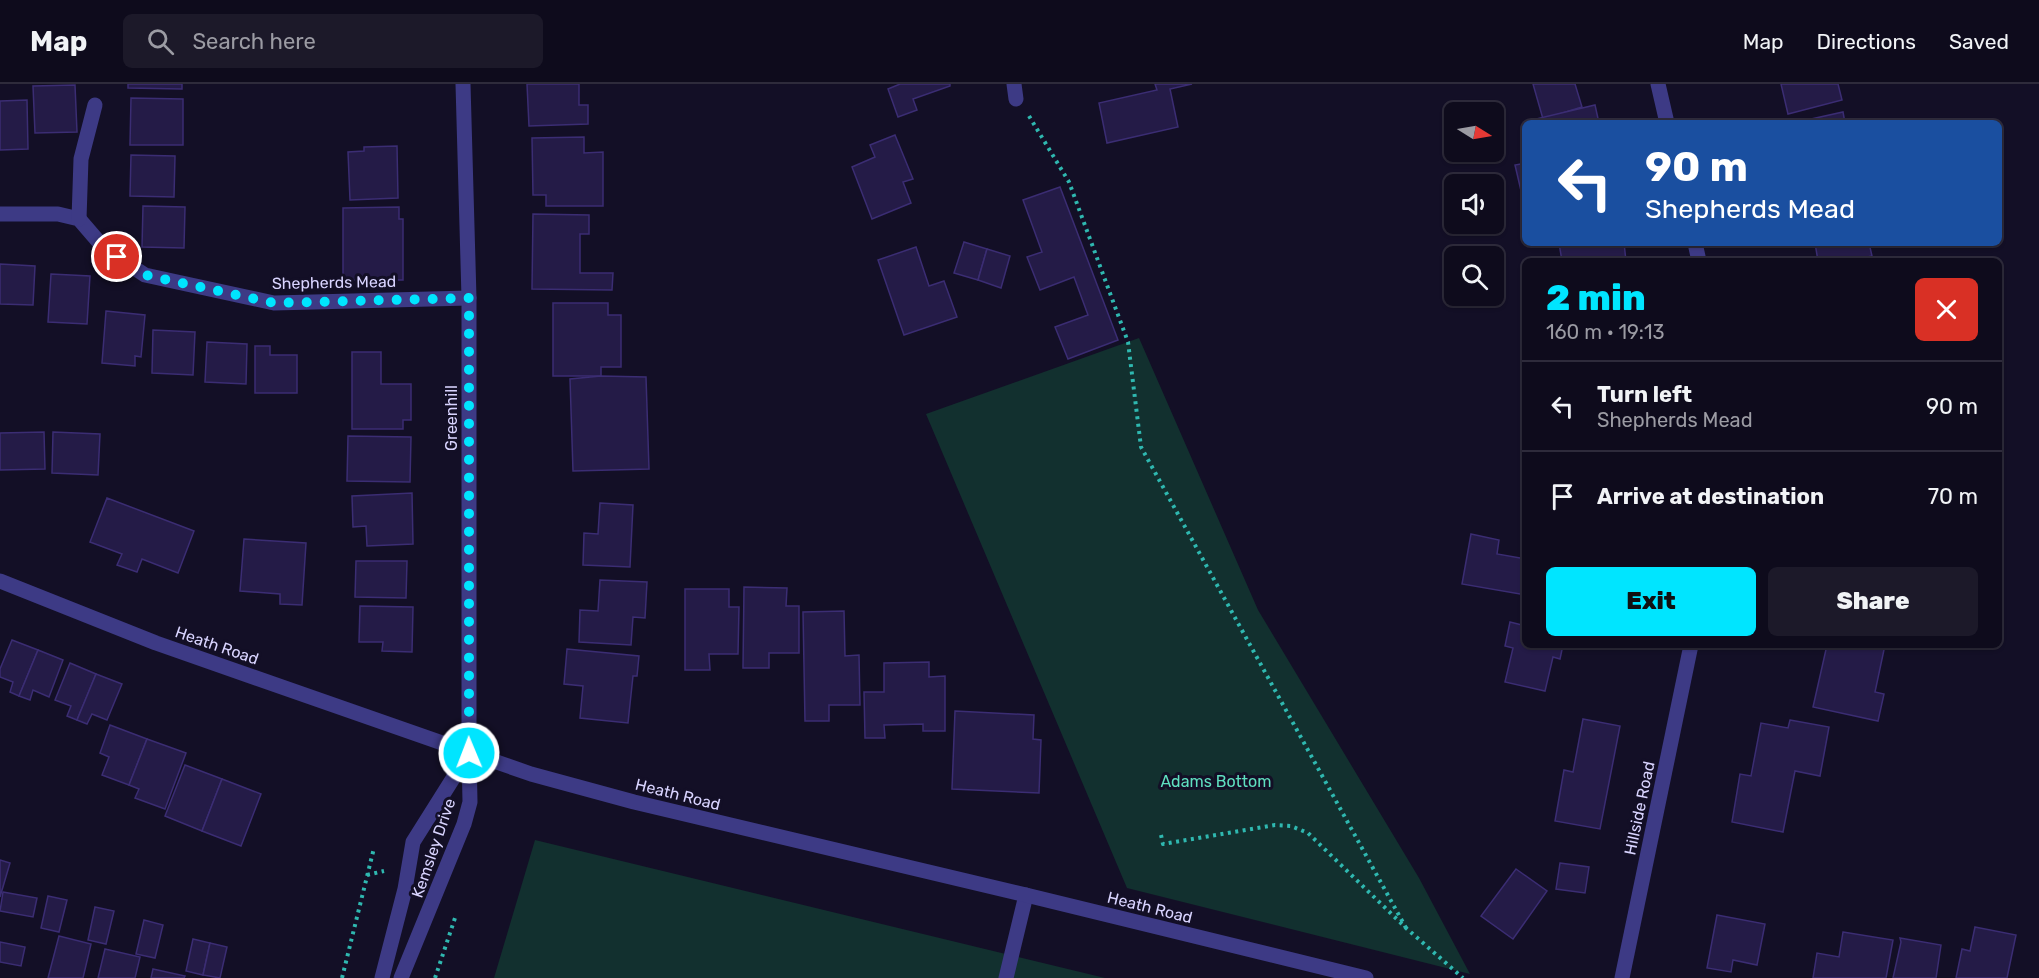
<!DOCTYPE html>
<html lang="en">
<head>
<meta charset="utf-8">
<style>
  body { margin:0; font-family:Rubik,sans-serif; background:#1c1929; color:#f1f3f6; height:100vh; display:flex; flex-direction:column; font-size:22px; white-space:nowrap }
  * { box-sizing:border-box; margin:0 }
  p { font-size:20px; color:#9b9ba3 }
  .icon { flex:none; width:33px; height:33px; fill:none; stroke:currentColor; stroke-width:2; stroke-linecap:round; stroke-linejoin:round }
  .map { position:relative; flex:1; overflow:hidden }
  .details { position:absolute; left:1522px; top:174px; width:480px; height:390px; display:flex; flex-direction:column; background:#0e0b1c; border-radius:9px; box-shadow:0 2px 4px #0004,0 0 0 2px #2e2b3b }
  .details>* { flex:none }
  .hud { position:absolute; left:1522px; top:36px; width:480px; height:126px; border-radius:9px; box-shadow:0 2px 4px #0004,0 0 0 2px #2e2b3b; background:#1a4fa0; color:#fff; overflow:hidden }
  .needle { width:39px; rotate:101deg }
  .controls { position:absolute; left:1444px; top:18px; display:grid; gap:12px }
  .controls a { display:grid; place-items:center; width:60px; height:60px; border-radius:9px; background:#0e0b1c; box-shadow:0 2px 4px #0004,0 0 0 2px #2e2b3b; font-size:30px }
  .pin { position:absolute; display:grid; place-items:center; width:51px; height:51px; color:#fff; margin:-26px; border:3px solid #fff; border-radius:50%; box-shadow:0 2px 6px #0007 }
  .me { position:absolute; width:66px; margin:-33px; rotate:359deg; stroke-linejoin:round; filter:drop-shadow(0 0 4px #0008) }
  .turn { display:flex; align-items:center; gap:21px; height:126px; padding:0 24px; font-size:27px }
  .turn .icon { width:78px; height:78px; stroke-width:2.5 }
  .turn b { display:block; font-size:42px; line-height:51px }
  .round { display:grid; place-items:center; flex:none; width:63px; height:63px; border-radius:9px; background:#1c1929 }
  .head { display:flex; align-items:center; justify-content:space-between; height:102px; padding:0 24px }
  h1 { font-size:36px; font-weight:800; line-height:45px; color:#00e5ff }
  .primary-button { display:flex; gap:12px; margin-top:auto; padding:12px 24px }
  .primary-button a { flex:1; height:69px; border-radius:9px; background:#00e5ff; color:#111; font-size:24px; font-weight:800; line-height:69px; text-align:center }
  .primary-button a+a { background:#1c1929; color:#f1f3f6 }
  ul { padding:0; list-style:none }
  li { display:flex; align-items:center; gap:18px; height:90px; padding:0 24px; border-top:2px solid #2e2b3b }
  li div { flex:1 }
  li b { display:block; font-size:22px }
  li em { font-style:normal }
  header { display:flex; align-items:center; gap:36px; box-sizing:border-box; height:84px; padding:0 30px; background:#0e0b1c; border-bottom:2px solid #2e2b3b }
  header strong { font-size:28px }
  nav { display:flex; gap:33px; margin-inline-start:auto; font-size:21px }
  .search { width:420px; height:54px; background:#1c1929; display:flex; align-items:center; gap:15px; box-sizing:border-box; padding:0 21px; border-radius:9px; color:#9b9ba3; font-size:22px }
  .map>svg:first-child { display:block }
  .green { fill:#12302f }
  .building { fill:#241b47; stroke:#3b2d73; stroke-width:1.5 }
  .lines { fill:none; stroke-linecap:round; stroke-linejoin:round }
  .path { stroke:#2fb8b0; stroke-width:4; stroke-dasharray:3 4.5; stroke-linecap:butt }
  .minor { stroke:#3d3a85; stroke-width:15 }
  .tertiary { stroke:#3d3a85; stroke-width:15 }
  .route { stroke:#00e5ff; stroke-width:10; stroke-dasharray:0 18 }
  .labels { text-anchor:middle; stroke-width:6; stroke-linejoin:round; paint-order:stroke }
  .street-label { font-size:16px; fill:#d9d4ff; stroke:#130f26 }
  .park-label { font-size:16px; fill:#5fe0c0; stroke:#130f26 }
</style>
</head>
<body>
<header>
<strong>Map</strong>
<div class="search"><svg class="icon" aria-label="search" viewBox="0 0 24 24"><circle cx="10" cy="10" r="6"/><path d="M15 15l6 6"/></svg>Search here</div>
<nav><a>Map</a><a>Directions</a><a>Saved</a></nav>
</header>
<div class="map">
<svg width="2039" height="894" viewBox="0 0 2039 894">
  <rect width="100%" height="100%" fill="#130f26"/>
  <g class="green">
    <path d="M1139,254L1258,526L1419,794L1470,890L1127,804L926,330Z"/>
    <path d="M535,756L1105,894H494Z"/>
  </g>
  <g class="building">
    <path d="M128,0H182V5L128,4Z"/>
    <path d="M527,0H579V21H588V40L529,42Z"/>
    <path d="M900,0H950V2L913,15L917,26L898,33L888,5Z"/>
    <path d="M1155,0H1192L1170,5L1178,43L1107,59L1099,19L1157,6Z"/>
    <path d="M1533,0H1575L1582,23L1543,35Z"/>
    <path d="M1781,0H1838L1842,16L1788,30Z"/>
    <path d="M75,1L77,48L35,49L33,2Z"/>
    <path d="M131,14L183,15V61H130Z"/>
    <path d="M27,16L28,65L0,66V17Z"/>
    <path d="M1595,21L1599,39H1537L1536,35Z"/>
    <path d="M1843,28L1845,39H1793Z"/>
    <path d="M895,51L913,95L903,98L911,119L872,135L852,83L875,73L870,61Z"/>
    <path d="M584,53V69L603,68V122H546V111H533L532,54Z"/>
    <path d="M397,62L398,114L350,116L348,68L364,67V63Z"/>
    <path d="M131,71L175,72L174,113L130,112Z"/>
    <path d="M1526,79V110L1522,111L1515,81Z"/>
    <path d="M1060,103L1118,256L1068,275L1055,243L1088,231L1074,193L1040,206L1027,173L1042,168L1023,116Z"/>
    <path d="M143,122L185,123L184,164L142,163Z"/>
    <path d="M399,123V135H403V196H343V124Z"/>
    <path d="M533,130L589,131V150H580V189H613L612,206L532,205Z"/>
    <path d="M964,158L987,165L978,196L954,189Z"/>
    <path d="M1559,159H1624L1626,177H1562Z"/>
    <path d="M1815,159H1869L1872,172L1848,177H1818Z"/>
    <path d="M916,163L929,202L944,197L957,233L904,251L878,176Z"/>
    <path d="M987,165L1010,172L1001,204L978,196Z"/>
    <path d="M0,180L35,182L33,221L0,220Z"/>
    <path d="M51,190L90,192L87,240L48,238Z"/>
    <path d="M553,219H608V231H621V283H601V292H553Z"/>
    <path d="M106,227L145,231L141,273L135,272V282L102,279Z"/>
    <path d="M153,246L195,248L193,291L152,289Z"/>
    <path d="M207,258L247,260L246,300L205,298Z"/>
    <path d="M255,262H270V271H297V309H255Z"/>
    <path d="M352,268H381V300H411V336H403V345H352Z"/>
    <path d="M601,292L646,293L649,385L573,387L570,295Z"/>
    <path d="M44,348L45,385L0,386V349Z"/>
    <path d="M53,348L100,350L98,391L52,389Z"/>
    <path d="M348,352L411,353L410,398L347,397Z"/>
    <path d="M412,409L413,460L367,462L366,442L353,443L352,412Z"/>
    <path d="M107,414L194,447L178,489L142,475L137,488L117,481L122,470L90,458Z"/>
    <path d="M600,419L633,421L630,483L583,481L584,449L598,450Z"/>
    <path d="M1471,450L1499,456L1497,470L1526,475V511L1462,500Z"/>
    <path d="M244,455L306,459L302,521L280,520V510L240,507Z"/>
    <path d="M356,477H407L406,514L355,513Z"/>
    <path d="M600,496L647,498L645,534L633,533L631,561L579,558L580,526L598,527Z"/>
    <path d="M744,503L787,504L786,522H799V569H769V584H743Z"/>
    <path d="M685,505H729V523H739L738,570H709L710,586H685Z"/>
    <path d="M360,522L413,523L412,568L382,567L383,558H359Z"/>
    <path d="M844,527L845,572L859,571L860,621H829V637H805L803,528Z"/>
    <path d="M1510,538L1526,542V561H1563L1560,575L1553,573L1545,607L1505,598L1513,564L1505,562Z"/>
    <path d="M12,556L38,566L19,612L10,608L13,598L0,593V585Z"/>
    <path d="M1827,561H1885L1875,608L1884,610L1878,637L1813,623Z"/>
    <path d="M567,565L639,572L637,592H633L628,639L580,634L583,602L564,600Z"/>
    <path d="M38,566L63,576L49,613L33,606L30,616L19,612Z"/>
    <path d="M929,578V593L945,592V647H923V640L884,641L885,654H865L864,608H884V579Z"/>
    <path d="M70,579L96,590L77,636L67,632L71,622L55,616Z"/>
    <path d="M96,590L122,600L107,636L92,630L87,640L77,636Z"/>
    <path d="M955,627L1034,631L1033,655L1041,656L1039,709L952,705Z"/>
    <path d="M1583,635L1620,642L1600,745L1555,737L1564,686L1573,688Z"/>
    <path d="M1790,636L1829,643L1820,692L1795,687L1783,748L1732,738L1740,690L1751,692L1761,639L1788,644Z"/>
    <path d="M110,641L147,655L129,701L102,691L109,673L100,669Z"/>
    <path d="M147,655L186,669L165,725L135,714L139,705L129,701Z"/>
    <path d="M185,681L222,695L202,747L165,732Z"/>
    <path d="M222,695L261,710L241,762L202,747Z"/>
    <path d="M0,776L10,779L0,813Z"/>
    <path d="M1560,779L1589,783L1585,809L1556,805Z"/>
    <path d="M1516,785L1547,807L1513,855L1481,832Z"/>
    <path d="M3,808L37,814L33,833L0,827Z"/>
    <path d="M48,812L67,816L59,848L41,844Z"/>
    <path d="M95,823L114,827L106,860L88,856Z"/>
    <path d="M1717,831L1765,840L1757,881L1733,876L1731,888L1707,884Z"/>
    <path d="M144,836L163,841L155,874L136,870Z"/>
    <path d="M1975,843L2016,851L2007,894H1956L1962,865L1970,867Z"/>
    <path d="M1843,848L1893,856L1886,894H1813L1817,869L1839,873Z"/>
    <path d="M59,852L91,860L83,894H48Z"/>
    <path d="M1900,854L1941,861L1936,894H1893L1901,858Z"/>
    <path d="M193,855L210,859L203,891L186,887Z"/>
    <path d="M0,858L25,863L21,882L0,878Z"/>
    <path d="M210,859L227,863L220,894L203,891Z"/>
    <path d="M105,865L140,873L135,894H98Z"/>
    <path d="M153,885L185,892L184,894H151Z"/>
  </g>
  <g class="lines">
    <g class="path">
      <path d="M1029,32L1069,98L1128,258L1141,363L1406,844"/>
      <path d="M1161,751L1163,760L1275,741L1291,742L1308,749L1406,844L1463,894"/>
      <path d="M367,791L384,787"/>
      <path d="M342,894L374,764"/>
      <path d="M435,894L455,834"/>
    </g>
    <g class="minor">
      <path d="M463,0L469,214V669"/>
      <path d="M1014,0L1016,15"/>
      <path d="M1658,0L1667,39"/>
      <path d="M0,130H58L79,135L104,164L145,191L274,219L469,214"/>
      <path d="M79,135L81,75L95,21"/>
      <path d="M1695,159L1699,177"/>
      <path d="M1006,894L1026,811"/>
      <path d="M1622,894L1691,561"/>
    </g>
    <g class="tertiary">
      <path d="M0,497L156,559L531,690L634,718L1026,811L1366,894"/>
      <path d="M382,894L405,805L413,758L469,669"/>
      <path d="M401,894L464,740L470,718L469,669"/>
    </g>
  </g>
  <g class="lines">
    <path class="route" d="M117,173L145,191L274,219L469,214V669"/>
  </g>
  <g class="labels">
    <g class="street-label">
      <text transform="translate(334 198) rotate(-1)" y="6">Shepherds Mead</text>
      <text transform="translate(451 334) rotate(-90)" y="6">Greenhill</text>
      <text transform="translate(217 561) rotate(19)" y="6">Heath Road</text>
      <text transform="translate(678 710) rotate(14)" y="6">Heath Road</text>
      <text transform="translate(1639 724) rotate(-78)" y="6">Hillside Road</text>
      <text transform="translate(433 764) rotate(-71)" y="6">Kemsley Drive</text>
      <text transform="translate(1150 823) rotate(14)" y="6">Heath Road</text>
    </g>
    <g class="park-label">
      <text x="1216" y="703">Adams Bottom</text>
    </g>
  </g>
</svg>
<div class="controls">
<a><svg class="needle" viewBox="-14 -14 28 28"><path d="M0-13l5 13h-10z" fill="#e53935"/><path d="M0 13l5-13h-10z" fill="#9b9ba3"/></svg></a>
<a><svg class="icon" aria-label="sound" viewBox="0 0 24 24"><path d="M4 9h4l5-4v14l-5-4H4zM17 9q2 3 0 6"/></svg></a>
<a><svg class="icon" aria-label="search" viewBox="0 0 24 24"><circle cx="10" cy="10" r="6"/><path d="M15 15l6 6"/></svg></a>
</div>
<div class="pin" style="left:117px;top:173px;background:#d93025"><svg class="icon" aria-label="arrive" viewBox="0 0 24 24"><path d="M6 21V4h12l-3 4 3 4H6"/></svg></div>
<svg class="me" style="left:469px;top:669px" viewBox="-20 -20 40 40"><circle r="17" fill="#00e5ff" stroke="#fff" stroke-width="3"/><path d="M0-11L8 9 0 5-8 9z" fill="#fff"/></svg>
<div class="hud">
<div class="turn"><svg class="icon" aria-label="left" viewBox="0 0 24 24"><path d="M17 20v-9H6M10 6l-5 5 5 5"/></svg><div><b>90 m</b>Shepherds Mead</div></div>
</div>
<section class="details">
<div class="head"><div><h1>2 min</h1><p>160 m · 19:13</p></div><a class="round" style="background:#d93025;color:#fff"><svg class="icon" aria-label="close" viewBox="0 0 24 24"><path d="M6 6l12 12M18 6L6 18"/></svg></a></div>
<ul>
<li><svg class="icon" aria-label="left" viewBox="0 0 24 24"><path d="M17 20v-9H6M10 6l-5 5 5 5"/></svg><div><b>Turn left</b><p>Shepherds Mead</p></div><em>90 m</em></li>
<li><svg class="icon" aria-label="arrive" viewBox="0 0 24 24"><path d="M6 21V4h12l-3 4 3 4H6"/></svg><div><b>Arrive at destination</b></div><em>70 m</em></li>
</ul>
<div class="primary-button"><a>Exit</a><a>Share</a></div>
</section>
</div>
</body>
</html>
